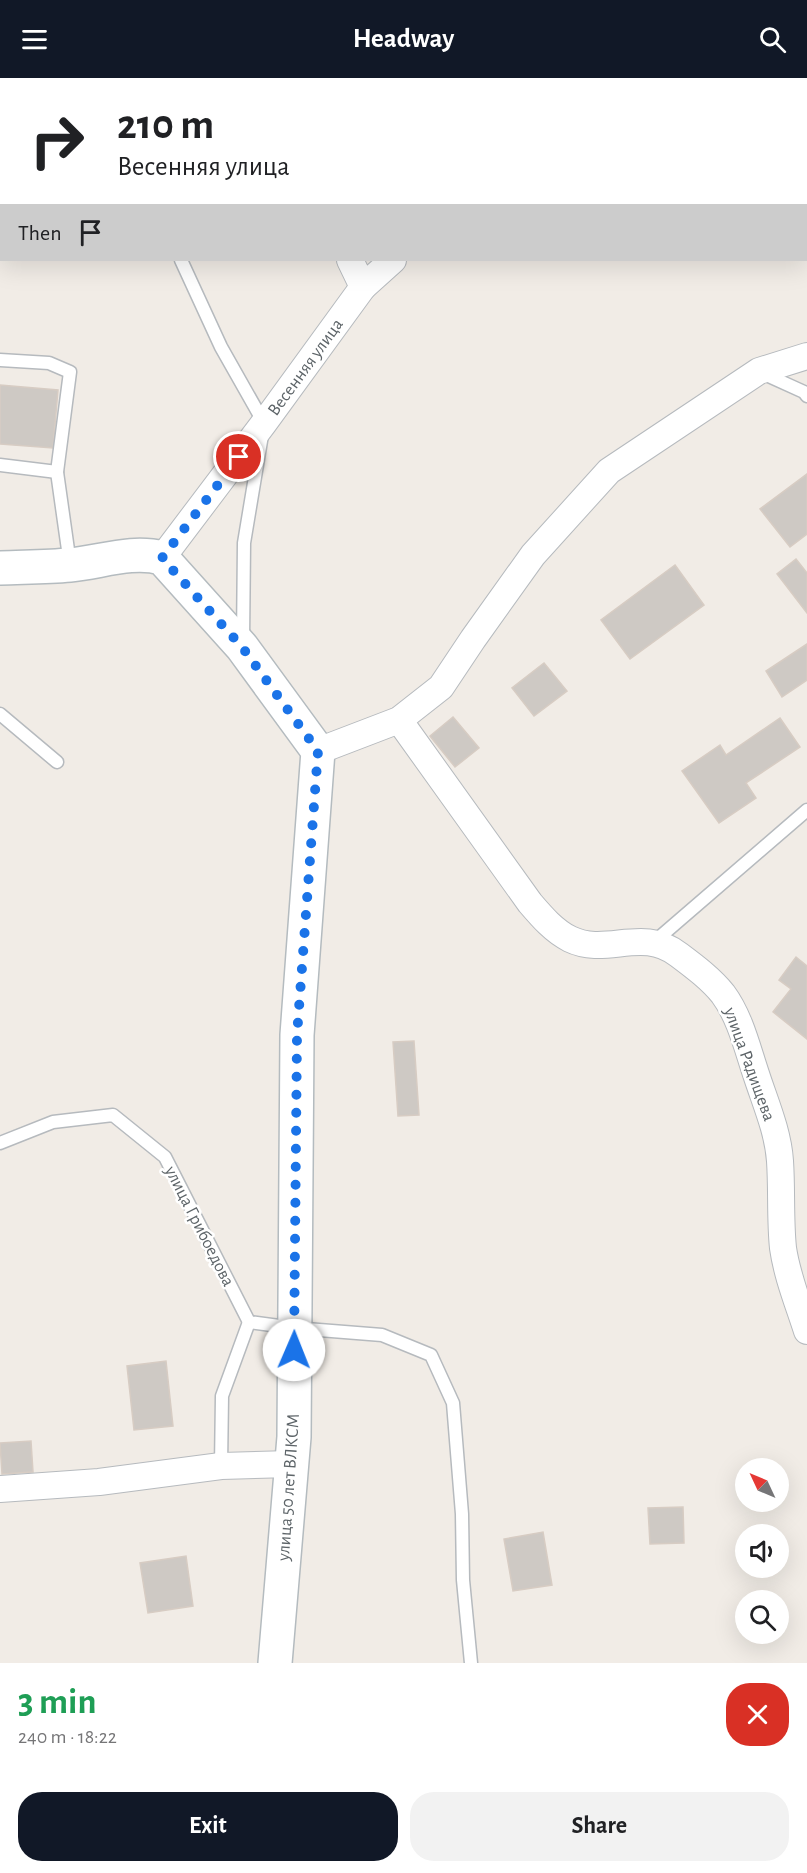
<!DOCTYPE html>
<html lang="en">
<head>
<meta charset="utf-8">
<style>
  body { margin:0; font-family:"Alegreya Sans",sans-serif; background:#f2f2f2; color:#202124; height:100vh; display:flex; flex-direction:column; font-size:22px; white-space:nowrap }
  * { box-sizing:border-box; margin:0 }
  p { font-size:20px; color:#757577 }
  .icon { flex:none; width:33px; height:33px; fill:none; stroke:currentColor; stroke-width:2; stroke-linecap:round; stroke-linejoin:round }
  .map { position:relative; height:1585px; overflow:hidden }
  .drawer { display:flex; flex-direction:column; background:#fff; flex:1 }
  .drawer>* { flex:none }
  .top-card { position:absolute; left:0px; top:0px; width:807px; height:183px; box-shadow:0 6px 24px #0002; background:#fff; color:#202124; overflow:hidden }
  .needle { width:39px; rotate:314deg }
  .buttons { position:absolute; left:735px; top:1380px; display:grid; gap:12px }
  .buttons a { display:grid; place-items:center; width:54px; height:54px; border-radius:50%; background:#fff; box-shadow:0 6px 24px #0002; font-size:30px }
  .pin { position:absolute; display:grid; place-items:center; width:51px; height:51px; color:#fff; margin:-26px; border:3px solid #fff; border-radius:50%; box-shadow:0 2px 6px #0007 }
  .me { position:absolute; width:66px; margin:-33px; rotate:1deg; stroke-linejoin:round; filter:drop-shadow(0 0 4px #0008) }
  .turn { display:flex; align-items:center; gap:21px; height:126px; padding:0 18px; font-size:27px }
  .turn .icon { width:78px; height:78px; stroke-width:2.5 }
  .turn b { display:block; font-size:42px; line-height:51px }
  .then { display:flex; align-items:center; height:57px; padding:0 18px; background:#0003; gap:12px; font-size:22px }
  .round { display:grid; place-items:center; flex:none; width:63px; height:63px; border-radius:24px; background:#f2f2f2 }
  .overview { display:flex; align-items:center; justify-content:space-between; height:102px; padding:0 18px }
  h1 { font-size:36px; font-weight:600; line-height:45px; color:#1e9e55 }
  .action { display:flex; gap:12px; margin-top:auto; padding:12px 18px }
  .action a { flex:1; height:69px; border-radius:24px; background:#111827; color:#fff; font-size:24px; font-weight:600; line-height:69px; text-align:center }
  .action a+a { background:#f2f2f2; color:#202124 }
  header { display:flex; justify-content:space-between; align-items:center; height:78px; padding:0 18px; background:#111827; color:#fff; font-size:27px; font-weight:600 }
  .map>svg:first-child { display:block }
  .building { fill:#cec9c4; stroke:#d7ccc3; stroke-width:1.5 }
  .lines { fill:none; stroke-linecap:round; stroke-linejoin:round }
  .lane-casing { stroke:#b6babe; stroke-width:15 }
  .street-casing { stroke:#b6babe; stroke-width:28 }
  .secondary-casing { stroke:#b4bbbf; stroke-width:36 }
  .lane { stroke:#fff; stroke-width:12 }
  .street { stroke:#fff; stroke-width:26 }
  .secondary { stroke:#fff; stroke-width:33 }
  .route { stroke:#1a73e8; stroke-width:10; stroke-dasharray:0 18 }
  .labels { text-anchor:middle; stroke-width:5; stroke-linejoin:round; paint-order:stroke }
  .street-label { font-size:18px; fill:#5d6468; stroke:#fff }
</style>
</head>
<body>
<header><svg class="icon" aria-label="menu" viewBox="0 0 24 24"><path d="M4 6h16M4 12h16M4 18h16"/></svg>Headway<svg class="icon" aria-label="search" viewBox="0 0 24 24"><circle cx="10" cy="10" r="6"/><path d="M15 15l6 6"/></svg></header>
<div class="map">
<svg width="807" height="1585" viewBox="0 0 807 1585">
  <rect width="100%" height="100%" fill="#f1ece6"/>
  <g class="building">
    <path d="M0,307L58,312L53,370L0,366Z"/>
    <path d="M807,396V456L790,469L760,431Z"/>
    <path d="M796,481L807,495V535L777,496Z"/>
    <path d="M675,487L704,527L630,581L601,542Z"/>
    <path d="M807,566V602L782,619L766,593Z"/>
    <path d="M544,585L567,613L534,638L512,610Z"/>
    <path d="M453,639L479,670L455,689L430,658Z"/>
    <path d="M780,640L800,669L746,705L756,720L719,745L682,693L720,667L726,677Z"/>
    <path d="M796,879L807,888V961L773,934L791,911L779,902Z"/>
    <path d="M414,963L419,1037L398,1038L393,964Z"/>
    <path d="M166,1283L173,1348L134,1352L127,1288Z"/>
    <path d="M31,1363L33,1394L2,1396L0,1365Z"/>
    <path d="M683,1429L684,1465L650,1466L648,1430Z"/>
    <path d="M543,1454L552,1507L513,1513L504,1461Z"/>
    <path d="M186,1478L193,1528L148,1535L140,1485Z"/>
  </g>
  <g class="lines">
    <defs>
      <g id="lane">
        <path d="M132,0V2"/>
        <path d="M0,119L2,118"/>
        <path d="M181,182L221,269L264,345L244,465L243,562"/>
        <path d="M0,282L49,285L70,294L57,394L70,486"/>
        <path d="M762,295L804,314L807,318"/>
        <path d="M0,387L57,394"/>
        <path d="M0,636L57,684"/>
        <path d="M654,864L807,732"/>
        <path d="M0,1065L53,1044L113,1037L165,1079L249,1244L294,1250L382,1257L431,1277L453,1325L462,1436L463,1502L471,1585"/>
        <path d="M221,1388L222,1318L249,1244"/>
      </g>
      <g id="street">
        <path d="M264,0V2"/>
        <path d="M699,2L701,0"/>
        <path d="M363,209L393,182"/>
        <path d="M162,480L264,345L363,209L350,182"/>
        <path d="M399,642L530,825C542,839 554,853 570,861C607,879 642,848 679,877C695,889 711,901 723,916C740,939 747,969 756,996C765,1024 778,1053 780,1083C782,1112 780,1141 783,1170C787,1198 798,1225 807,1253"/>
        <path d="M318,673L399,642L441,609L473,561L533,477L609,393L759,293L807,278"/>
        <path d="M0,1411L99,1404L221,1388L291,1386"/>
      </g>
      <path id="secondary" d="M0,490C23,489 47,489 70,487C101,484 132,472 162,480L242,569L318,673L297,957L294,1359L275,1585"/>
    </defs>
    <use href="#lane" class="lane-casing"/>
    <use href="#street" class="street-casing"/>
    <use href="#secondary" class="secondary-casing"/>
    <use href="#lane" class="lane"/>
    <use href="#street" class="street"/>
    <use href="#secondary" class="secondary"/>
  </g>
  <g class="lines">
    <path class="route" d="M239,379L162,480L242,569L318,673L297,957L294,1272"/>
  </g>
  <g class="labels">
    <g class="street-label">
      <text transform="translate(305 289) rotate(-54)" y="6">Весенняя улица</text>
      <text transform="translate(750 986) rotate(70)" y="6">улица Радищева</text>
      <text transform="translate(200 1148) rotate(63)" y="6">улица Грибоедова</text>
      <text transform="translate(288 1409) rotate(-86)" y="6">улица 50 лет ВЛКСМ</text>
    </g>
  </g>
</svg>
<div class="buttons">
<a><svg class="needle" viewBox="-14 -14 28 28"><path d="M0-13l5 13h-10z" fill="#e53935"/><path d="M0 13l5-13h-10z" fill="#757577"/></svg></a>
<a><svg class="icon" aria-label="sound" viewBox="0 0 24 24"><path d="M4 9h4l5-4v14l-5-4H4zM17 9q2 3 0 6"/></svg></a>
<a><svg class="icon" aria-label="search" viewBox="0 0 24 24"><circle cx="10" cy="10" r="6"/><path d="M15 15l6 6"/></svg></a>
</div>
<div class="pin" style="left:239px;top:379px;background:#d93025"><svg class="icon" aria-label="arrive" viewBox="0 0 24 24"><path d="M6 21V4h12l-3 4 3 4H6"/></svg></div>
<svg class="me" style="left:294px;top:1272px" viewBox="-20 -20 40 40"><circle r="19" fill="#fff"/><path d="M0-13L10 11 0 6-10 11z" fill="#1a73e8"/></svg>
<div class="top-card">
<div class="turn"><svg class="icon" aria-label="right" viewBox="0 0 24 24"><path d="M7 20v-9h11M14 6l5 5-5 5"/></svg><div><b>210 m</b>Весенняя улица</div></div>
<div class="then">Then<svg class="icon" aria-label="arrive" viewBox="0 0 24 24"><path d="M6 21V4h12l-3 4 3 4H6"/></svg></div>
</div>
</div>
<section class="drawer">
<div class="overview"><div><h1>3 min</h1><p>240 m · 18:22</p></div><a class="round" style="background:#d93025;color:#fff"><svg class="icon" aria-label="close" viewBox="0 0 24 24"><path d="M6 6l12 12M18 6L6 18"/></svg></a></div>
<div class="action"><a>Exit</a><a>Share</a></div>
</section>
</body>
</html>
